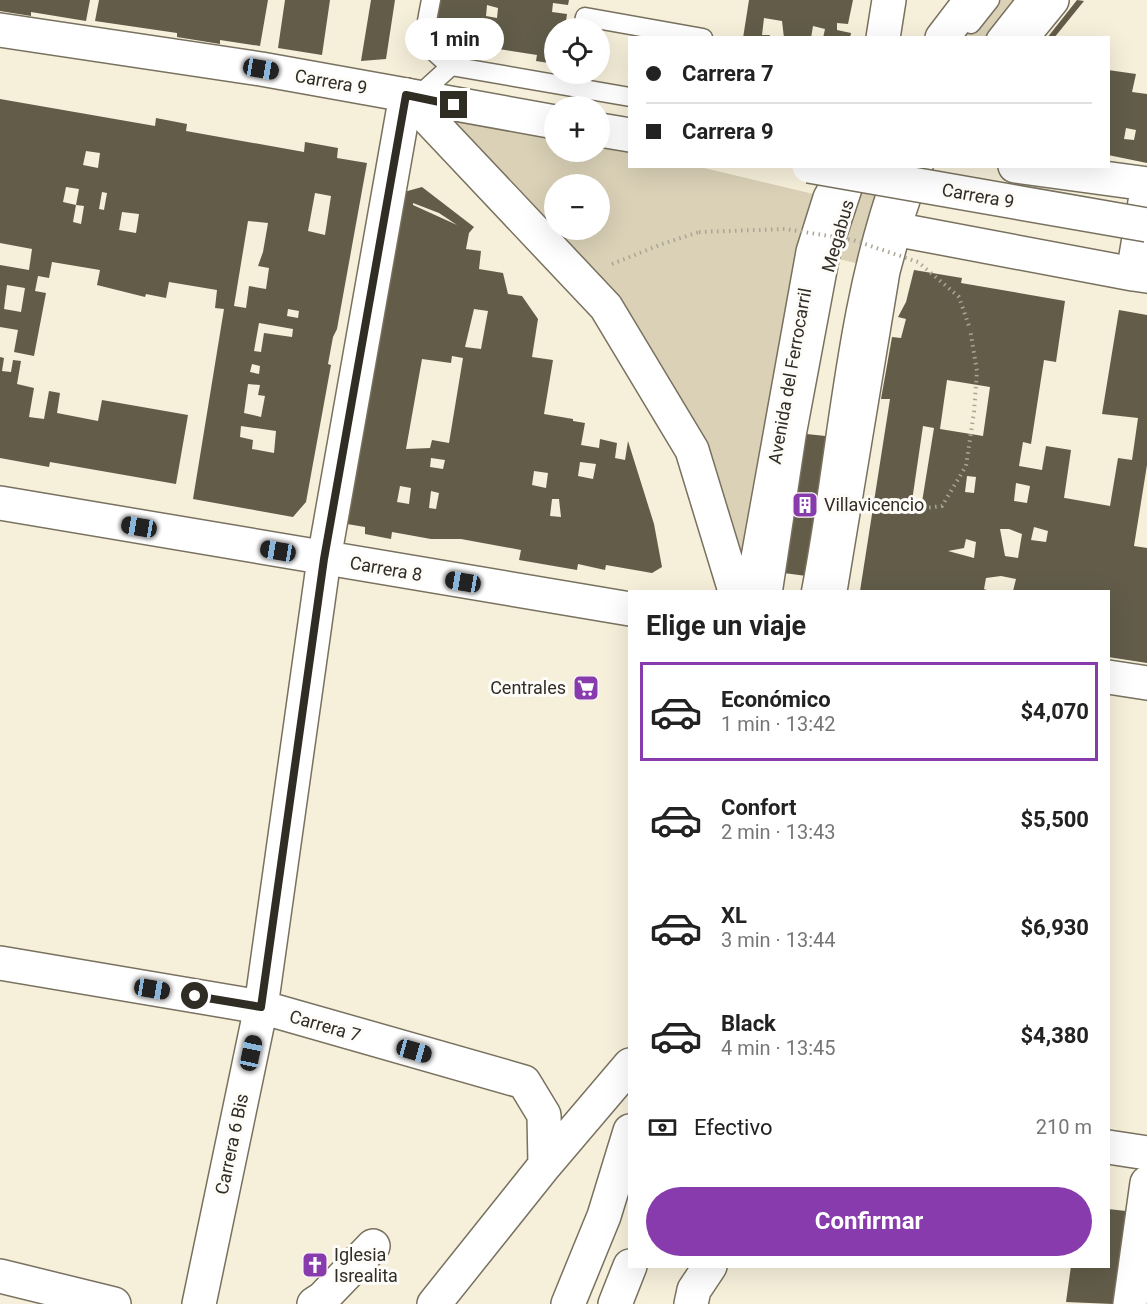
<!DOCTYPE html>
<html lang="es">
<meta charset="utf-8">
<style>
body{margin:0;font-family:Roboto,sans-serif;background:#f6f6f6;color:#222;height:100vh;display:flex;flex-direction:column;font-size:22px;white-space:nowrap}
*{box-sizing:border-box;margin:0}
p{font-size:20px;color:#767676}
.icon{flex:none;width:33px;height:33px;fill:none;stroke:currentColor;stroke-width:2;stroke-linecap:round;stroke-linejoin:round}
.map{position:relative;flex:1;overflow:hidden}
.sheet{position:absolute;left:628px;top:590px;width:482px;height:678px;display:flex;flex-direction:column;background:#fff;border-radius:0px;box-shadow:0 6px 24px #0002}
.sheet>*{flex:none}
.hud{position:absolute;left:628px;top:36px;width:482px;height:132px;border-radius:0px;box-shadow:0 6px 24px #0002;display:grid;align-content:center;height:132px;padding:0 18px;background:#fff}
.buttons{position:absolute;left:544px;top:18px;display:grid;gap:12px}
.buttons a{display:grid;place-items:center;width:66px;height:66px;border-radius:50%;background:#fff;box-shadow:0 6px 24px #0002;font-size:30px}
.end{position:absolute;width:27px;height:27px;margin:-14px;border:8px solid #302d25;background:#fff;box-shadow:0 0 0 3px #fff}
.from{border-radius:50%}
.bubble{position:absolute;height:42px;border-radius:21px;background:#fff;box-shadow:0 6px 24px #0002;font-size:20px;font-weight:700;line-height:42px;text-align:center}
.car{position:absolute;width:18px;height:36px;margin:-18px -9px;border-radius:8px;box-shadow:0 0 4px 2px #0007;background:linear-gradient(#222 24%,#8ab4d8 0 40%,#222 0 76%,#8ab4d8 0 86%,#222 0)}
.hud b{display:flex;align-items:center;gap:21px;height:57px;font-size:22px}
.hud b+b{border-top:2px solid #e0e0e0}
.hud i{width:15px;height:15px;background:#222}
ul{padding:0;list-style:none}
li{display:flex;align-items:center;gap:18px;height:99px;margin:0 12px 9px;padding:0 6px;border:3px solid transparent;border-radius:0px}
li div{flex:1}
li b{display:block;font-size:22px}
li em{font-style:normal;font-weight:700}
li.active{border-color:#883bac}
li>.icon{width:54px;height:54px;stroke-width:1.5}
h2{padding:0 18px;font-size:27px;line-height:72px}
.pay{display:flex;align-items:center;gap:15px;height:66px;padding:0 18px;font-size:22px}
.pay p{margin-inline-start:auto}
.primary-button{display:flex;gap:12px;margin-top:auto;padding:12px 18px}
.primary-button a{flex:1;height:69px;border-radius:36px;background:#883bac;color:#fff;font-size:24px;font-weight:700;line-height:69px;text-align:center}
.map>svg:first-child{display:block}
.green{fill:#dad1b7;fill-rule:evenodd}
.building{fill:#625c49;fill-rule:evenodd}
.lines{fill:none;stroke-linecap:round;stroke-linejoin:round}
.lane-casing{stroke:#78715f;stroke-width:21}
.street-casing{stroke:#78715f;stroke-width:36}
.secondary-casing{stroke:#78715f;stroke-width:36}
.primary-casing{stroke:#78715f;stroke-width:36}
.path{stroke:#aaa595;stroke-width:4;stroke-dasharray:1.5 4.5;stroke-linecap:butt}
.lane{stroke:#fff;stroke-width:18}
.street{stroke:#fff;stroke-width:33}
.secondary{stroke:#fff;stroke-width:33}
.primary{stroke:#fff;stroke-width:33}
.street-bridge-casing{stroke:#78715f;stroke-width:36;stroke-linecap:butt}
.path-bridge{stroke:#aaa595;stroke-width:4;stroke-dasharray:1.5 4.5;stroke-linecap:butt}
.street-bridge{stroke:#fff;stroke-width:33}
.route{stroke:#302d25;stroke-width:8}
.labels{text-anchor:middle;stroke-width:6;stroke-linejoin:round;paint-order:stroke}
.street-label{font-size:18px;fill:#302d25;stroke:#fefcf8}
.poi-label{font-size:18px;fill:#302d25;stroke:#fefcf8;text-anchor:start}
</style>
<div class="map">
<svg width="1147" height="1304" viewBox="0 0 1147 1304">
<rect width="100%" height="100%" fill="#f6efda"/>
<path class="green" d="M990,0h36l-30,37 -35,1z
M417,97l138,34v21h45v-10l30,7v17l70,1 130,31 -78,393 -60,-141 -86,-143zM555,184h45v46h-45z
M896,167l-32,98 -34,-8 17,-56z"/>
<path class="building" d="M0,0h90l-4,21 -55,-9v4l-31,-5z
M99,0h169l-8,46 -40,-6v4l-43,-7v-4l-82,-12z
M285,0h45l-8,55 -44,-7z
M371,0h24l-9,59 -25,2z
M439,0h130l-1,5 -15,-2 -1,9 15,2 -2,14h-10v36l-19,-3 1,-6 -45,-7 -1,8 -27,-4 2,-8 -30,-5zM487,5l11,3 -1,10 -11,-2z
M749,0h104l-5,24 -11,-1v7l14,3 -1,5h-27l2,-9 -12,-3 -2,12h-27l-2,-17 -18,-3 -2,17h8l-1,3h-26z
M1077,0l7,1 -30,37h-7z
M1108,70l28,4 -4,18 15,2v69l-39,-8zM1126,128l10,2 -2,10 -10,-1z
M0,99l155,27 1,-8 31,6 -1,7 118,21 1,-10 33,6 -1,10 30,5 -30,166 -4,8 -5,27 3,1 -25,137 -13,15 -100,-18 31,-190 -9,-1 2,-18 -48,-8 -3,16 -20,-4 -1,3 -48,-12 3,-15 -48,-8 -3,16 -11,-2 -3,15 11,2 -12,63 -20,-4 4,-22 -18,-3v-62l29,5 3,-21 -32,-6zM86,151l14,2 -2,15 -15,-3zM66,187l13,2 -3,16 8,1 -3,18 -8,-2 3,-17 -13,-3zM102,192l5,1 -3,17 -5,-1zM315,193l16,3 -6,39 -17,-4zM122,212l17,2 -3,19 -17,-3zM248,221l20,2 -5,29 -5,14 11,2 -3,21 -17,-3 -3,22 -12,-2zM7,285l18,3 -4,24 -17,-3zM288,309l11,2 -1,7 -11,-2zM259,323l34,6 -1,8 -28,-4 -3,19 -7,-1zM252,364l8,2 -1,8 -9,-2zM248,384l12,1 -2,10 7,1 -4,21 -17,-4zM241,426l35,5 -2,22 -22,-4 1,-9 -13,-3z
M422,187l52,40 -5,6 -3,16 15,2 -2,18 24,4 5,21 14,2 16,23 -6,38 21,3 -9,54 29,5v2l12,2 -4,22 18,3 1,-9 17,4 -2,15 10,2 3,-19 26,83 8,43 -10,6 -46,-8 -1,5 -27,-6 -1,6 -58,-10 2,-10 -60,-11h-30l-39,-7 -1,7 -26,-5v-7l-18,-3 57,-332zM413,203l26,10 18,12 -44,-20zM474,309l14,2 -7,38 -16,-2zM452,356l11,2 -14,85 -17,-3 -2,8 -24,1 16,-90 29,4zM431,458l14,2 -2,9 -13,-2zM580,462l16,2 -3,15 -15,-3zM534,471l14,2 -2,15 -14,-3zM400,486l11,2 -2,16 -12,-2zM431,491l8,2 -3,16 -7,-1zM552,499h7l2,18 -11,-1z
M914,270l48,8 -1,5 104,18 -9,61 -12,-2 -13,84 -8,-2 -4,24 23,4 4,-24 25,4 -7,48h1l45,8 8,-48 14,2 6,-42 -36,-4 17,-104 28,5v150l-13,81 13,2v115l-39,-6v-66h-95l3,-12 -15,-3 -15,2 -2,11 5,2h-129l30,-192h-9l11,-62 9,1 5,-19 -8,-2 8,-15zM947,380l43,7 -7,49 -43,-7zM923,426l11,2 -12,74 -10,-1zM967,476l9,1 -2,16 -9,-1zM1016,483l14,3 -3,17 -13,-2zM1034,527l14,4 -2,11 -15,-2zM1000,529h9l13,5 -4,24 -13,-2zM966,539l10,3 -2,16 -26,-7 16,-3z
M0,357l4,1 -2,13 9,1 2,-12 8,1 -4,23 17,4 -5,29 15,2 5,-28 11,2 -3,20 41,8 4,-21 86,15 -12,69 -126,-22 -1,5 -49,-9z
M797,433l38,4 -21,140 -38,-5z
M1108,1209l18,2 -13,93 -47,-2 5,-36h37z"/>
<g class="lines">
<g class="lane-casing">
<path id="lane" d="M431,0c-7,36 -11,43 20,66l179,31
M971,24l19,-24
M583,28l2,-11 118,21
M996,38l30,-38
M417,97l34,-31
M773,591l24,-158 33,-176 26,-78
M811,591c27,-139 33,-284 82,-418"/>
</g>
<g class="street-casing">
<path id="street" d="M883,38l6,-38
M600,130l30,5
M1015,166l132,18
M1146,196l-13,78 14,2
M894,229l239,45
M0,503l630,106
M0,963l261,44 263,75 20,33 1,50
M0,1276l114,28
M199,1304l62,-297 63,-448 82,-464 149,27
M314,1304l9,-6 50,-52
M434,1304l111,-139 85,-100
M691,1304l3,-14 16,-24
M1130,1304l17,-121"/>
</g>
<g class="secondary-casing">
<path id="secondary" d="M0,30l261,39 145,26
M1108,677l39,6
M1108,1147l39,6"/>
</g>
<g class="primary-casing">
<path id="primary" d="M942,38l29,-38
M1021,38l31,-38
M406,95l200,212 86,143 43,141
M752,591l61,-339 17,-54 18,-32
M830,591l53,-320 16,-59 14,-42 3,-4
M568,1304l36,-88 26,-85
M615,1304l15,-38"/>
</g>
<path class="path" d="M612,264l50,-20 37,-12
M876,503l33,7 33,-4 24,-40 8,-54 3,-41 -7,-42"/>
<use href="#lane" class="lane"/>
<use href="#street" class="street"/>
<use href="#secondary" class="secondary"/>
<use href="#primary" class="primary"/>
<g class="street-bridge-casing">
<path id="street-bridge" d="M809,166l338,59"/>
</g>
<path class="path-bridge" d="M699,232l87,-3 67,11 65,22 41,35 11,32"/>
<use href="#street-bridge" class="street-bridge"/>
</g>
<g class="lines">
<path class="route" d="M195,996l66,11 63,-448 82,-464 48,10"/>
</g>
<defs>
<g id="building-square" transform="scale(1.35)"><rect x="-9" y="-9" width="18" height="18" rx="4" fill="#883bac" stroke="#fefcf8"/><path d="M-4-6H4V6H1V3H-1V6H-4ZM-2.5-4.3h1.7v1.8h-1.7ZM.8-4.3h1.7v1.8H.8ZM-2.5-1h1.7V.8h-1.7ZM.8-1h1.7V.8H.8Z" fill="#fff"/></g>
<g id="supermarket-square" transform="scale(1.35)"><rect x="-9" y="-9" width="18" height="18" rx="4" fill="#883bac" stroke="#fefcf8"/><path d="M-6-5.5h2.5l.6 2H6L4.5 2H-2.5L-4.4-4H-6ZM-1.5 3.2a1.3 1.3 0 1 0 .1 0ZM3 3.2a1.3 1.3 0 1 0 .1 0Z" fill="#fff"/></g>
<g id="church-square" transform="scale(1.35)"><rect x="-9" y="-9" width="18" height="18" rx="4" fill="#883bac" stroke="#fefcf8"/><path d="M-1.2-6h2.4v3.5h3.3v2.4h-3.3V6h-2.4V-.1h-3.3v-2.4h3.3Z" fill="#fff"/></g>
</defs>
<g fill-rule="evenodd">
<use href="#building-square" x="805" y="505"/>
<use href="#supermarket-square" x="586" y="688"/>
<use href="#church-square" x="315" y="1265"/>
</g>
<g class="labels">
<g class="street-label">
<text transform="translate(331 82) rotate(10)" y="6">Carrera 9</text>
<text transform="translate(978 196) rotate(10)" y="6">Carrera 9</text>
<text transform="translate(838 236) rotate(-74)" y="6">Megabus</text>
<text transform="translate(790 376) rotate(-80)" y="6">Avenida del Ferrocarril</text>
<text transform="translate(386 569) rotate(10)" y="6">Carrera 8</text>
<text transform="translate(325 1026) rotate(16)" y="6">Carrera 7</text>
<text transform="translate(232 1144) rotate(-78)" y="6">Carrera 6 Bis</text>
</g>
<g class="poi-label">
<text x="824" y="511">Villavicencio</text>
<text x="566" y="694" text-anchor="end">Centrales</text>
<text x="334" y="1261">Iglesia<tspan x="334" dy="21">Isrealita</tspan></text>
</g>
</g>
</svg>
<div class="buttons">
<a><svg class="icon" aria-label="locate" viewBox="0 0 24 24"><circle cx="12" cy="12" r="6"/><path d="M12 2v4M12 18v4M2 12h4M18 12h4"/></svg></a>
<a>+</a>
<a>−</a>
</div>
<i class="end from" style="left:195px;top:996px"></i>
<i class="end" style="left:454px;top:105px"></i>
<div class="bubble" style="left:405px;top:18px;width:99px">1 min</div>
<i class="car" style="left:261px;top:69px;rotate:100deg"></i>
<i class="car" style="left:139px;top:527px;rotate:280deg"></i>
<i class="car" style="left:278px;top:551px;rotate:280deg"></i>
<i class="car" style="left:463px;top:582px;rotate:280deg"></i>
<i class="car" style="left:152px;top:989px;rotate:99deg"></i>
<i class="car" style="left:414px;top:1051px;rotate:106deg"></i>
<i class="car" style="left:251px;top:1053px;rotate:12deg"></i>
<div class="hud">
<b><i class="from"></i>Carrera 7</b>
<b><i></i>Carrera 9</b>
</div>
<section class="sheet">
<h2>Elige un viaje</h2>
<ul>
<li class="active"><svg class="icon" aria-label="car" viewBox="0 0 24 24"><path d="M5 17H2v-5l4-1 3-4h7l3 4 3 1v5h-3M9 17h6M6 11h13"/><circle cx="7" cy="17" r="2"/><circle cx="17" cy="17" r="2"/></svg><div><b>Económico</b><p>1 min · 13:42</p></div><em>$4,070</em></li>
<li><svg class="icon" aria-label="car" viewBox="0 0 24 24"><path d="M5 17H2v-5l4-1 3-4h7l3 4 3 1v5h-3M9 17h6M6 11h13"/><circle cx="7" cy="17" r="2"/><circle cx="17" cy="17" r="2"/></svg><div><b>Confort</b><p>2 min · 13:43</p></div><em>$5,500</em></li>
<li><svg class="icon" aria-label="car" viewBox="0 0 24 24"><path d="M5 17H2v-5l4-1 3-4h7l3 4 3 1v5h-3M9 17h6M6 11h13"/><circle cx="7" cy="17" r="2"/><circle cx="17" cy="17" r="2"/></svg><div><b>XL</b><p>3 min · 13:44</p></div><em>$6,930</em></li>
<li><svg class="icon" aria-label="car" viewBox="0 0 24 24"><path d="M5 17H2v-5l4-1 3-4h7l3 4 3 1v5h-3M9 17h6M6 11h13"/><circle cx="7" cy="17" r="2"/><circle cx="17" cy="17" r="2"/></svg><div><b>Black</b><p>4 min · 13:45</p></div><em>$4,380</em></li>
</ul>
<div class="pay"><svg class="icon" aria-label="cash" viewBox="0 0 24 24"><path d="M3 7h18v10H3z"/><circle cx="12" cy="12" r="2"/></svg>Efectivo<p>210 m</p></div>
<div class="primary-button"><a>Confirmar</a></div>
</section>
</div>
